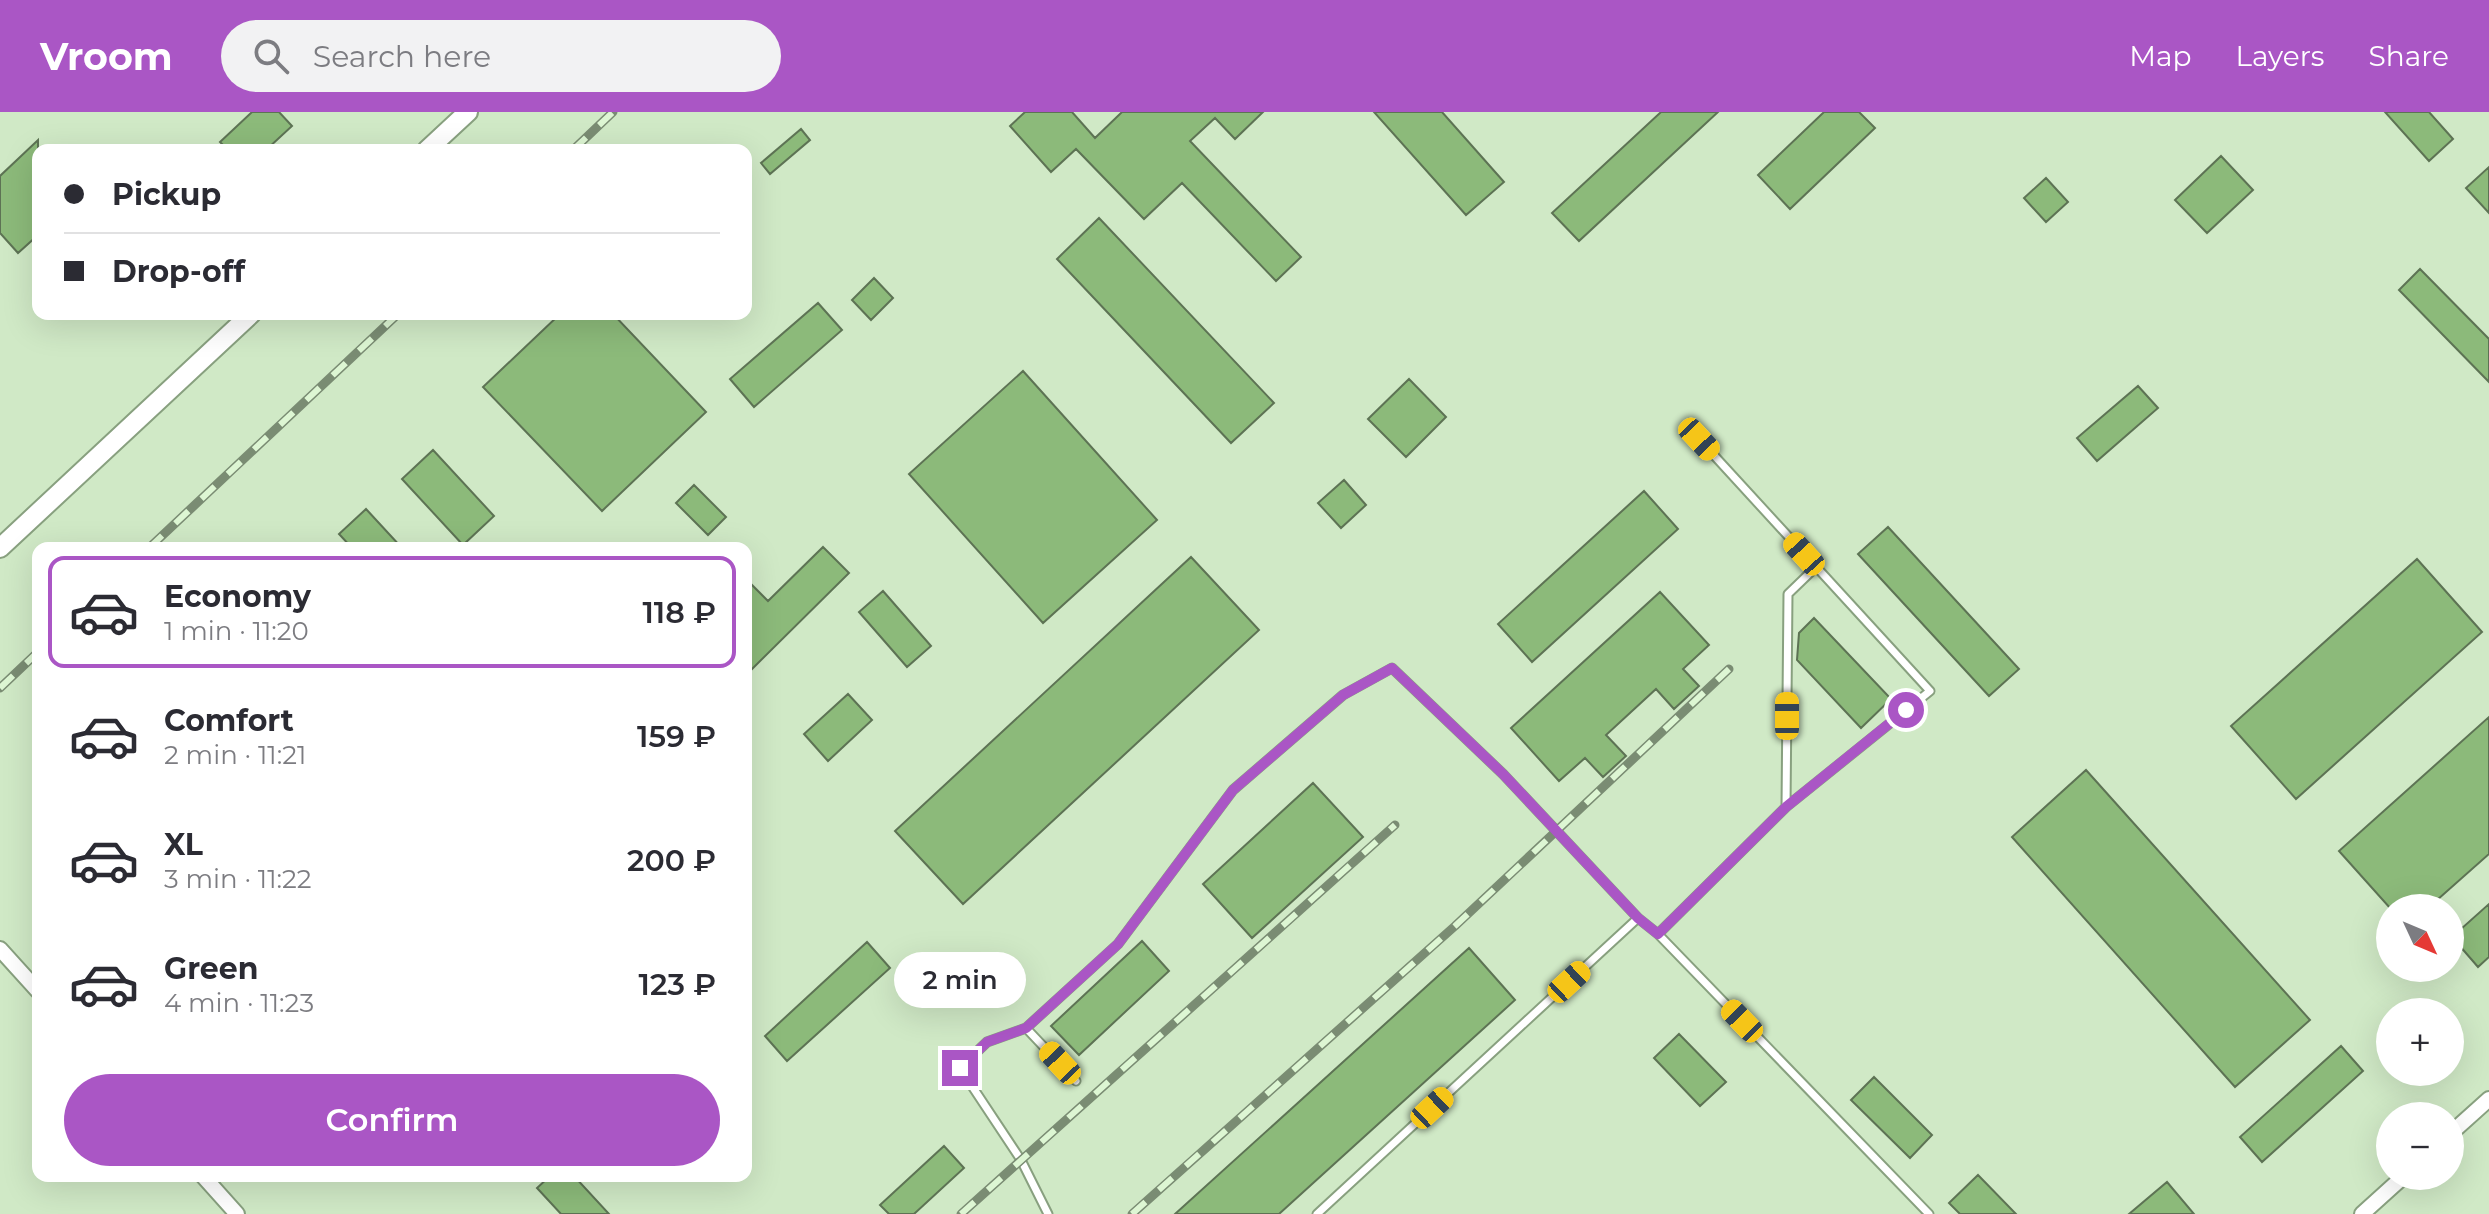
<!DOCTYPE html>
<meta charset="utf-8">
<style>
body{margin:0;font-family:Montserrat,sans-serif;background:#f2f2f3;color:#2b2b33;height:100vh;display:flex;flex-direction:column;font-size:30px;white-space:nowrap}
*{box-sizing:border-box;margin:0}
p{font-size:26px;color:#7c7c81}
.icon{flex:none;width:44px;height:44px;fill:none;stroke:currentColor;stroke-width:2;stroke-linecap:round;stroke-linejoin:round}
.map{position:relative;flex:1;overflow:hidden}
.details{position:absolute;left:32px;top:430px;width:720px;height:640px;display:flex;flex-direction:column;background:#fff;border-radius:16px;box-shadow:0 8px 32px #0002}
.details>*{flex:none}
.guide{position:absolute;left:32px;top:32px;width:720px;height:176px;border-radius:16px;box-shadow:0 8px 32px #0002;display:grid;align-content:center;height:176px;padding:0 32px;background:#fff}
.needle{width:52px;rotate:134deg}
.fabs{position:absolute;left:2376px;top:782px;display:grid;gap:16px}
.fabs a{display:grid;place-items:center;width:88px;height:88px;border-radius:50%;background:#fff;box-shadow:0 8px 32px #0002;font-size:40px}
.end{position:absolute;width:36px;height:36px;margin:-18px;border:10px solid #aa56c5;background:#fff;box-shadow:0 0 0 4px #fff}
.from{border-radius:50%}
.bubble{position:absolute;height:56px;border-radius:28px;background:#fff;box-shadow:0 8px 32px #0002;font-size:26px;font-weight:600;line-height:56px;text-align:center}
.car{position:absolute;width:24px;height:48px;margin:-24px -12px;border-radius:10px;box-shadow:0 0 6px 2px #0007;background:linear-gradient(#f5c518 24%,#345 0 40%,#f5c518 0 76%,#345 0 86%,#f5c518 0)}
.guide b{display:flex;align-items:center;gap:28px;height:76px;font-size:30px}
.guide b+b{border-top:2px solid #e1e1e2}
.guide i{width:20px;height:20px;background:#2b2b33}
ul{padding:14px 0 0;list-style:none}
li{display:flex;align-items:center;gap:24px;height:112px;margin:0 16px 12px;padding:0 16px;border:4px solid transparent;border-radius:16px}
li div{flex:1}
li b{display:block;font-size:30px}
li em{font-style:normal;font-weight:600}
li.active{border-color:#aa56c5}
li>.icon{width:72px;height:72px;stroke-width:1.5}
.primary-button{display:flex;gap:16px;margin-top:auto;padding:16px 32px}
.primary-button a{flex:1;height:92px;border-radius:48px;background:#aa56c5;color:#fff;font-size:32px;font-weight:600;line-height:92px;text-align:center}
header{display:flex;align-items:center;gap:48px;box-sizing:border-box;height:112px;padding:0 40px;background:#aa56c5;color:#fff}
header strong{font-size:38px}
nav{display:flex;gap:44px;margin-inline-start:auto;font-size:28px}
.search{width:560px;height:72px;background:#f2f2f3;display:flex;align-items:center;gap:20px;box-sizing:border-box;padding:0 28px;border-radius:44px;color:#7c7c81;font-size:30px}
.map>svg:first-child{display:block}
.building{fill:#8cba7a;stroke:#5d7354;stroke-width:2}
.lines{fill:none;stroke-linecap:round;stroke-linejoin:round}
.service-casing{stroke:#88a07f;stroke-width:11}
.minor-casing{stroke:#88a07f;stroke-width:18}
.tertiary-casing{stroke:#88a07f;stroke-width:22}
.service{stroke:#fff;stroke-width:7}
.minor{stroke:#fff;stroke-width:14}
.tertiary{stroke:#fff;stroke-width:18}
.rail-casing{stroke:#7a8c73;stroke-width:9}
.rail{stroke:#ddf6d3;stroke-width:6;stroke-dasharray:18;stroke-linecap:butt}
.route{stroke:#aa56c5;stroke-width:10}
</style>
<header>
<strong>Vroom</strong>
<div class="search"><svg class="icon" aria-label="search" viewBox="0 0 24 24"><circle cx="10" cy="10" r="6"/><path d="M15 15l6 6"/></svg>Search here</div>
<nav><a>Map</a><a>Layers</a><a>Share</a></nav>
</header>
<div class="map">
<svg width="2489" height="1102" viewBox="0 0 2489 1102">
<rect width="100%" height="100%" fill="#d0e9c6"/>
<path class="building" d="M252,0h27l13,14 -26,24h-38l-8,-8z
M1025,0h47l23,26 27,-26h141l-28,27 -20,-21 -25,23 111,116 -25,24 -94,-98 -38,36 -68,-70 -25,23 -41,-46z
M1374,0h68l62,70 -38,33z
M1661,0h57l-139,129 -27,-28z
M1824,0h35l16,16 -85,81 -32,-34z
M2385,0h44l24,27 -24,22z
M801,17l9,11 -40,34 -9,-11z
M38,28v95l-20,18 -18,-20v-57z
M2221,44l32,34 -46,43 -32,-33z
M2489,55v46l-23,-25z
M2046,66l22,24 -22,20 -22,-24z
M1099,106l175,185 -43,40 -174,-184z
M2420,157l69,70v43l-90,-92z
M874,166l19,20 -22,22 -19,-20z
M818,191l24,27 -88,77 -24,-28z
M560,202h53l93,98 -104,99 -119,-124z
M1023,259l134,149 -114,103 -134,-149z
M1409,267l37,38 -40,40 -38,-38z
M2138,274l20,22 -61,53 -20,-23z
M433,338l61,66 -31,29 -61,-66z
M1344,368l22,25 -25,23 -23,-25z
M694,373l32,32 -18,18 -32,-32z
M1644,379l34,38 -146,133 -34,-38z
M366,397l36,39h-50l-13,-14z
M1888,415l131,142 -30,27 -131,-142z
M823,435l26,26 -103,102v-96l22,22z
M1191,445l68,73 -296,274 -68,-73z
M2417,447l65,73 -186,167 -65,-73z
M883,479l48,55 -24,21 -48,-55z
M1660,480l49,53 -26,24 16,17 -25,23 -18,-20 -50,46 20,21 -23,21 -18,-19 -26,23 -48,-53z
M1814,506l77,81 -30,29 -64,-68 2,-27z
M848,582l24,26 -44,41 -24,-27z
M2489,605v137l-61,54h-38l-51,-57z
M2086,658l224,250 -75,67 -223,-250z
M1313,671l50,54 -111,101 -49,-54z
M2489,792v53l-11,10 -26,-30z
M1142,829l27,30 -90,84 -28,-29z
M867,830l23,26 -103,93 -22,-25z
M1469,836l46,52 -236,214h-104z
M1679,922l47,48 -26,24 -46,-48z
M2341,934l22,25 -101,91 -22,-25z
M1874,965l58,58 -22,23 -59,-58z
M944,1034l20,22 -50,46h-25l-9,-9z
M1978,1063l38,39h-56l-11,-11z
M550,1064h24l35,38h-48l-24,-26z
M2167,1070l27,32h-65z"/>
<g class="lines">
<g class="service-casing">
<path id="service" d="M1786,695l2,-213 28,-27
M1658,822l128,-127 144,-116 -231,-252
M1026,916l-39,14 -27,26 61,92 27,54
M1076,969l-50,-53 92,-84 115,-154 110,-95 49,-27 111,106 135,144 20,16 271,280
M1317,1102l321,-296"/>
</g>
<g class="minor-casing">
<path id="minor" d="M0,837l38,42
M2450,1022l39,-35
M203,1064l34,38
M2362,1102l42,-38"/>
</g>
<g class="tertiary-casing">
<path id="tertiary" d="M427,38l41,-38
M0,436l251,-234"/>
</g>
<use href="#service" class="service"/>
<use href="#minor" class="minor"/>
<use href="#tertiary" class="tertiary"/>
<g class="rail-casing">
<path id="rail" d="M573,38l40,-38
M149,436l249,-234
M0,576l38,-36
M961,1102l434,-389
M1132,1102l323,-288 274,-257"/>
</g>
<use href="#rail" class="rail"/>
</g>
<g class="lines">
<path class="route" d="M960,956l27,-26 39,-14 92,-84 115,-154 110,-95 49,-27 111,106 135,144 20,16 128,-127 120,-97"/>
</g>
</svg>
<div class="fabs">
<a><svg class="needle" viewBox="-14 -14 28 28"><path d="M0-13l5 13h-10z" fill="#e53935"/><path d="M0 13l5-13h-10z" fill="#7c7c81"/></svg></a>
<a>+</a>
<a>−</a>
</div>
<i class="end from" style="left:1906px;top:598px"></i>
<i class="end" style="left:960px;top:956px"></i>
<div class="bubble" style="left:894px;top:840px;width:132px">2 min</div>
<i class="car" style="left:1699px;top:327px;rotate:137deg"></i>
<i class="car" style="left:1804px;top:442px;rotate:318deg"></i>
<i class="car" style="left:1787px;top:604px;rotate:0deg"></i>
<i class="car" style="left:1569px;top:870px;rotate:47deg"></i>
<i class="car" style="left:1742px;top:909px;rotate:316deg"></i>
<i class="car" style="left:1060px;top:951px;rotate:317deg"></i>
<i class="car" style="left:1432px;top:996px;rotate:47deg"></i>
<div class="guide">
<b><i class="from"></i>Pickup</b>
<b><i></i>Drop-off</b>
</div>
<section class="details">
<ul>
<li class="active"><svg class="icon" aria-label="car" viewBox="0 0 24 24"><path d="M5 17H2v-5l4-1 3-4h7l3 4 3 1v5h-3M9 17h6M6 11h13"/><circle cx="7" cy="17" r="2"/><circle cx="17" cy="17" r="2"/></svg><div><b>Economy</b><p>1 min · 11:20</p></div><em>118 ₽</em></li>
<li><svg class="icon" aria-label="car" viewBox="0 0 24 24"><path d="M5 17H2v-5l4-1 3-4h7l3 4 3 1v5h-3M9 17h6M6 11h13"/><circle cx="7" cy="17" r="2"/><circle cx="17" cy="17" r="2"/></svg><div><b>Comfort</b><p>2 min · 11:21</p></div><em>159 ₽</em></li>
<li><svg class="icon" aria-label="car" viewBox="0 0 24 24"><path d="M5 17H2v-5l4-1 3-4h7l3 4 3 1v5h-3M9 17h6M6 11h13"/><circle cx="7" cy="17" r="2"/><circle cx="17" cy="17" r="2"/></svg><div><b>XL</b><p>3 min · 11:22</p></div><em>200 ₽</em></li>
<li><svg class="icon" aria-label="car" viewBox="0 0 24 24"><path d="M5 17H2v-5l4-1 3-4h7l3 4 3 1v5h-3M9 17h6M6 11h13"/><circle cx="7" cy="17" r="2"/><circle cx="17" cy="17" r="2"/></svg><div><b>Green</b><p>4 min · 11:23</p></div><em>123 ₽</em></li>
</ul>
<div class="primary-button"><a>Confirm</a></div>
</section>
</div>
